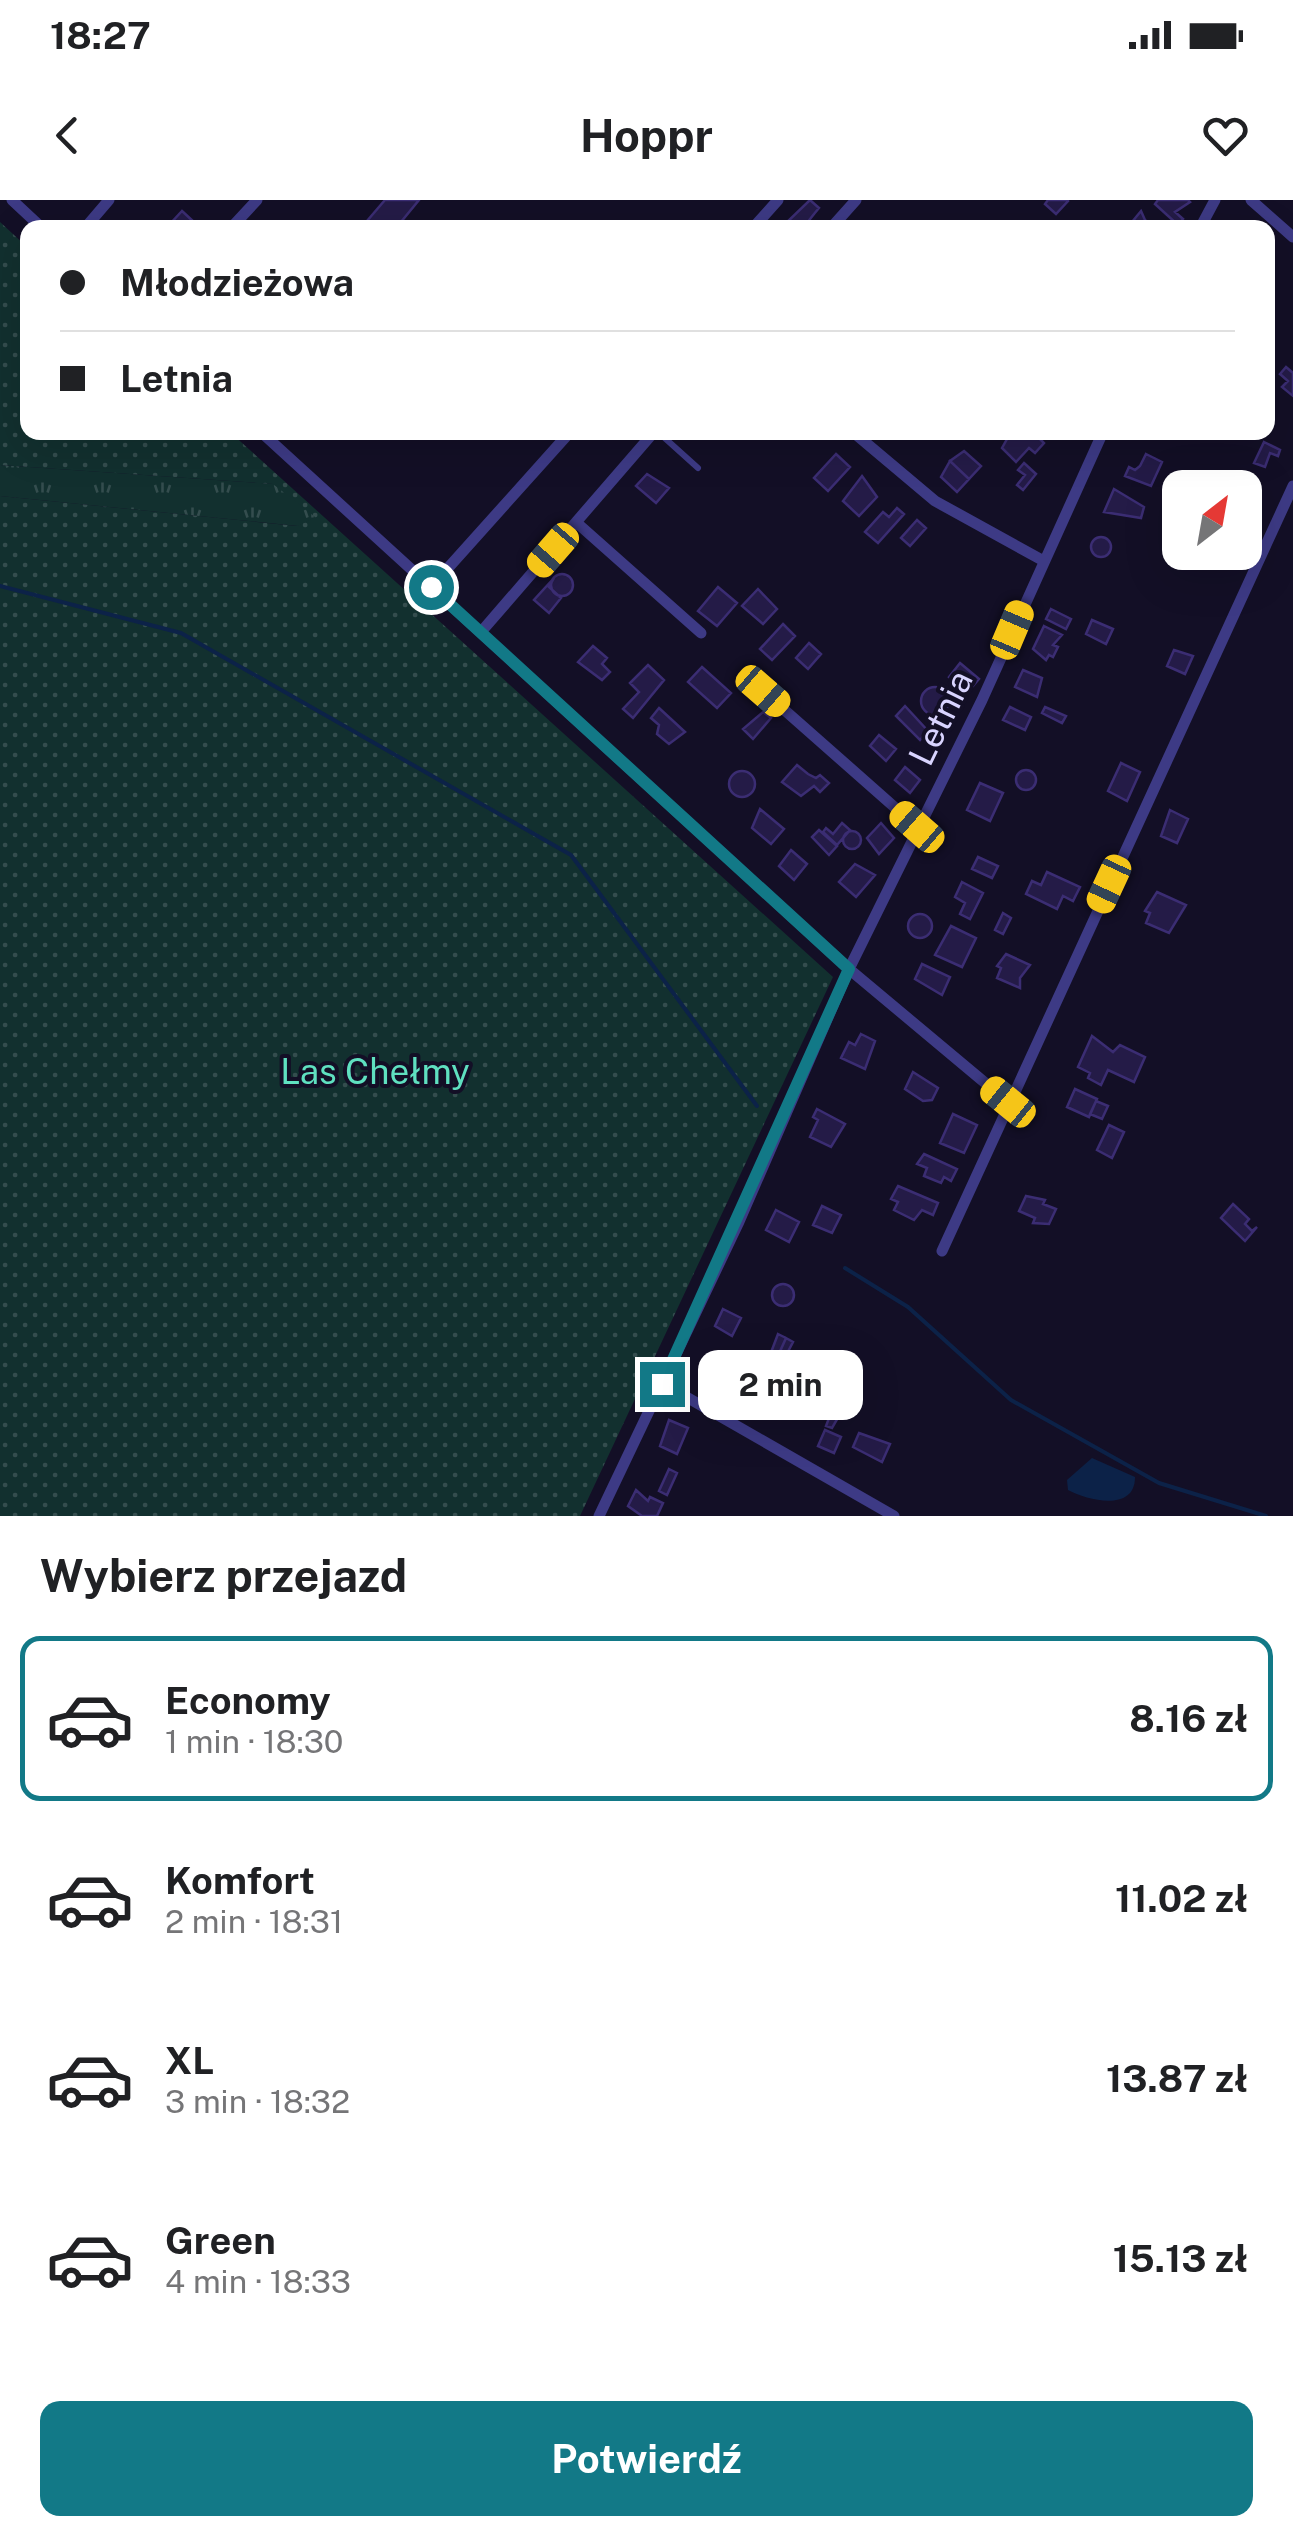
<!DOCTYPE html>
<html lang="pl">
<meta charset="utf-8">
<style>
body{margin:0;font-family:"Public Sans",sans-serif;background:#f2f2f2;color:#202124;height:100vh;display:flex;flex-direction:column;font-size:38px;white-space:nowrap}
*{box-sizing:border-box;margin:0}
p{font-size:32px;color:#757577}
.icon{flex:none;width:55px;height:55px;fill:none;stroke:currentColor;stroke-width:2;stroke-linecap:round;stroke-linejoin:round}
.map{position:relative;height:1316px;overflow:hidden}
.panel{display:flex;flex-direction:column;background:#fff;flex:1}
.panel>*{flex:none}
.banner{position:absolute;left:20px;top:20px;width:1255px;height:220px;border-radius:20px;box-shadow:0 10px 40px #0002;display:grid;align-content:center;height:220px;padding:0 40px;background:#fff}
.needle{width:65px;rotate:31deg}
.fabs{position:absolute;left:1162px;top:270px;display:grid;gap:20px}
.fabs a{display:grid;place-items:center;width:100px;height:100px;border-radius:20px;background:#fff;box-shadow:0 10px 40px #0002;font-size:50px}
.end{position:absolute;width:45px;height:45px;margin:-22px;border:12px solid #127987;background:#fff;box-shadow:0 0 0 5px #fff}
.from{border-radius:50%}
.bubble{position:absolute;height:70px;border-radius:20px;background:#fff;box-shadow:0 10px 40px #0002;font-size:32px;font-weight:700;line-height:70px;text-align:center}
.car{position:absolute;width:30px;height:60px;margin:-30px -15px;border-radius:12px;box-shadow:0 0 8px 2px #0007;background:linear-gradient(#f5c518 24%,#345 0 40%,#f5c518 0 76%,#345 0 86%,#f5c518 0)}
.banner b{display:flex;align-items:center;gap:35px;height:95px;font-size:38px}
.banner b+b{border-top:2px solid #e0e0e0}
.banner i{width:25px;height:25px;background:#202124}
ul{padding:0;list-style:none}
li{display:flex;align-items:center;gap:30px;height:165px;margin:0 20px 15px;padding:0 20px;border:5px solid transparent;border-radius:20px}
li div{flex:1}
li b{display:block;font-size:38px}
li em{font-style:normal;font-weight:700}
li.selected{border-color:#127987}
li>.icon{width:90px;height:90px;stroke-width:1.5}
h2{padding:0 40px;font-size:45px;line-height:120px}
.button{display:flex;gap:20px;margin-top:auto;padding:20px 40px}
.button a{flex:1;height:115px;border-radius:20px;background:#127987;color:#fff;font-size:40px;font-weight:700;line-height:115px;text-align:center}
.status{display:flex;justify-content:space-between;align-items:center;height:70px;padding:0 50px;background:#fff;direction:ltr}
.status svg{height:28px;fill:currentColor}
header{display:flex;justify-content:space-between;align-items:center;height:130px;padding:0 40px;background:#fff;font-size:45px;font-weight:700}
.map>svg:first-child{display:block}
.grass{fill:url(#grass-tufts)}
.park{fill:url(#park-dots)}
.water{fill:#0c2248}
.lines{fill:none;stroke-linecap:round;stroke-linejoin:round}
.stream{stroke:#0c2248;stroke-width:4}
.building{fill:#241b47;stroke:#3b2d73;stroke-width:2.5}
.lane{stroke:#3d3a85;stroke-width:6}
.street{stroke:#3d3a85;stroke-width:11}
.route{stroke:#127987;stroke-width:12}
.labels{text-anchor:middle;stroke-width:8;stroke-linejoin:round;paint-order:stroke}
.street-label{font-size:35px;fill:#d9d4ff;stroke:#130f26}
.park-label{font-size:35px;fill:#5fe0c0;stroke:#130f26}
</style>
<div class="status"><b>18:27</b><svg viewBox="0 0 49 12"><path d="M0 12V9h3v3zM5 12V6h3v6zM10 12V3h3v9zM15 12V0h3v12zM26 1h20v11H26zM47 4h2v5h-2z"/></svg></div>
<header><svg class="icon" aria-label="back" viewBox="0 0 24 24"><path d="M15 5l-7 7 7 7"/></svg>Hoppr<svg class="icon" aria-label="heart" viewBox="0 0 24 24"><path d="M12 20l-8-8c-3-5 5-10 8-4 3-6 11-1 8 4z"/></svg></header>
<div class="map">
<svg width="1293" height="1316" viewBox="0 0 1293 1316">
<defs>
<pattern id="grass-tufts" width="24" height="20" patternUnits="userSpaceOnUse" patternTransform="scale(2.5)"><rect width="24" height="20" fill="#12302f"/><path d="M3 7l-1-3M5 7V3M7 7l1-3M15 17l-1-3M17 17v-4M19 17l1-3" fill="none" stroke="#344d4e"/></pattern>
<pattern id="park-dots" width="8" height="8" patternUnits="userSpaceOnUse" patternTransform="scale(2.5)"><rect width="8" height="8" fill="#12302f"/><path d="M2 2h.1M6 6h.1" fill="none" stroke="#344d4e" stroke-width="1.8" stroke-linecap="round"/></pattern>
</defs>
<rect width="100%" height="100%" fill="#130f26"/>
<path class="grass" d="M0,265l274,19 42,33 -18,9 -298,-30z"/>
<path class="park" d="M0,22l27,25 1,185 203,1 602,544 -253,539h-580v-1020l297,30 18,-9 -42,-33 -273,-19z"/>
<path class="water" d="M1092,1258l43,19c0,35 -46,24 -67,13l-1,-10z"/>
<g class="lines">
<path class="stream" d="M0,386l181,47 390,222 186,251
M845,1068l63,39 103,93 148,83 107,33"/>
</g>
<path class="building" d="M385,0h34l-23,28h-35z
M810,0l9,8 -5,6 -11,14h-14l-4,-4z
M1048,0h19l1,1 -12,13 -11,-10z
M1158,0h30l2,2 -15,10 8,7 -5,6 -23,-21z
M182,11l14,13 -3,4 -24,-3z
M1141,11l4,9 9,8h-17l-5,-6z
M1286,167l7,6v23l-11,-9 6,-6 -8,-7z
M1011,232h22l11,11 -9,10 -6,-5 -13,14 -14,-14z
M1264,242l16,8 -2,6 -8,-3 -5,14 -11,-4z
M964,251l17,15 -12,13 -19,-18z
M836,254l14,13 -22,24 -14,-13z
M1146,254l16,8 -11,24 -26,-10 4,-9 6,3 5,-4z
M950,261l19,18 -12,13 -16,-15z
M1024,263l12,11 -13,16 -6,-5 8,-10 -7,-5z
M647,274l22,14 -13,15 -20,-17z
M862,276l15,21 -18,19 -16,-15z
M1114,289l30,18 -3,11 -37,-6z
M897,308l7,6 -26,29 -13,-11 18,-20 6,5z
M917,320l9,8 -16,18 -9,-8z
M1091 347a10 10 0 1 1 20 0a10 10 0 1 1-20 0Z
M551 385a11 11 0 1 1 22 0a11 11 0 1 1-22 0Z
M554,378l-5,9 12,11 -12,15 -15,-13z
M718,387l19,16 -20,23 -19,-15z
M758,389l19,20 -14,15 -21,-18z
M1051,409l20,10 -5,10 -20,-10z
M1092,420l21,9 -7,15 -20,-10z
M783,424l12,12 -23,24 -12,-11z
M1044,426l18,9 -9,10 5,2 -5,10 -4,-2 -3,5 -13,-11z
M809,443l12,11 -13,15 -12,-11z
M593,446l14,12 -5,6 8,8 -8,8 -24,-18z
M1174,450l19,6 -8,18 -18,-8z
M960,463l19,16 -12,14 -18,-16z
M648,465l16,15 -31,38 -10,-9 16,-17 -9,-9z
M702,467l29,26 -14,15 -29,-26z
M1023,470l19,8 -5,19 -22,-10z
M921 501a14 14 0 1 1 28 0a14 14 0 1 1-28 0Z
M905,506l23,25 -8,9 -24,-24z
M1010,507l21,10 -6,13 -22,-10z
M1045,507l21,9 -4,7 -20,-10z
M659,508l26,24 -16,12 -12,-10 2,-9 -8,-7z
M763,512l8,6 -18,21 -10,-10z
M879,535l17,14 -10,12 -16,-15z
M1121,563l19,9 -13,29 -19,-10z
M797,565l11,9 8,4 4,-3 9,8 -9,9 -6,-6 -13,10 -19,-14z
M905,567l15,13 -10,13 -15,-13z
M1016 580a10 10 0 1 1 20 0a10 10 0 1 1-20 0Z
M729 584a13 13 0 1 1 26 0a13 13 0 1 1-26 0Z
M980,583l23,10 -13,28 -23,-11z
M760,609l24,20 -13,15 -19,-16z
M1170,610l18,9 -11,24 -16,-7z
M842,623l8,7 -13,15 -14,-13 3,-4 7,6z
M881,623l13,15 -15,16 -12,-16z
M819,630l18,16 -8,9 -17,-18z
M843 640a9 9 0 1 1 18 0a9 9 0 1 1-18 0Z
M791,650l16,14 -13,16 -15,-14z
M978,657l20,9 -6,12 -20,-9z
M855,664l20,11 -19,22 -17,-15z
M1047,672l33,15 -7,14 -10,-5 -6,13 -31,-15 6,-13 9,4z
M962,682l21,11 -13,26 -10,-5 5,-11 -10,-6z
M1157,692l29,13 -17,28 -23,-10 4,-10 -5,-2z
M1003,713l8,5 -8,16 -8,-4z
M908 726a12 12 0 1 1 24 0a12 12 0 1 1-24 0Z
M951,726l25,12 -14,29 -27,-12z
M1006,754l24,11 -10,13v10l-23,-10 4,-10 -4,-2z
M922,764l28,13 -8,18 -27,-16z
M861,834l14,7 -10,28 -24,-11 8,-16 6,3z
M1092,836l21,16 7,-7 25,12 -11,25 -26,-12 -7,15 -13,-7 2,-5 -12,-6z
M913,872l25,16 -6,12 -9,1 -18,-12z
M1075,889l22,10 -8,18 -22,-10z
M1096,901l12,5 -6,13 -12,-5z
M817,909l28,15 -14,23 -21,-10 8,-17 -5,-3z
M953,914l24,11 -13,28 -24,-10z
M1109,925l15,7 -12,26 -15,-8z
M924,954l33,15 -6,12 -7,-4 -3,6 -17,-7 3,-8 -10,-4z
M898,986l40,17 -5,12 -11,-5 -8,10 -20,-10 4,-8 -7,-3z
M1026,996l19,4 -2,4 13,5 -7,15 -16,-1 2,-5 -16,-7z
M1233,1004l16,15 -4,5 7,7 5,-4 -12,14 -24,-23z
M822,1006l19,9 -9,18 -19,-8z
M776,1010l23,12 -10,20 -23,-12z
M772 1095a11 11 0 1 1 22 0a11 11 0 1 1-22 0Z
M723,1109l18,9 -9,18 -17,-10z
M778,1134l8,4 -9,20 -7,-3z
M786,1138l7,4 -10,19 -6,-3z
M745,1168l15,7 -9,18 -14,-7z
M834,1205l9,4 -11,19 -6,-2z
M669,1220l19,8 -11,26 -17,-8z
M825,1230l16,7 -7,16 -16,-7z
M859,1233l31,11 -8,18 -29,-15z
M669,1269l8,4 -10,22 -8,-4z
M636,1290l12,11 2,-4 13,6 -6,13h-15l-14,-10z"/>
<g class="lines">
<path class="lane" d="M658,232l40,36"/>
<path class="street" d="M12,0l30,28
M1251,0l42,37
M85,28l24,-28
M231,28l26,-28
M753,28l25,-28
M831,28l25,-28
M1200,28l15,-28
M261,232l588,537 159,133
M853,232l82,69 107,59
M577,323l124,110
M431,387l139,-155
M481,432l173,-200
M763,491l154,136
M942,1051l351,-765
M662,1183l232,133
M599,1316l139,-292 111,-255 133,-269 121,-268"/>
</g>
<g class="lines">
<path class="route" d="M431,387l418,382 -187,415"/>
</g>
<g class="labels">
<g class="street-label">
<text transform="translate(941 518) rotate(-64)" y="12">Letnia</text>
</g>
<g class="park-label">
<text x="375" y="884">Las Chełmy</text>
</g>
</g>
</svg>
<div class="fabs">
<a><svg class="needle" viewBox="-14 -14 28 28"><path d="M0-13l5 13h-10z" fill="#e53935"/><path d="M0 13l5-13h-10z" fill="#757577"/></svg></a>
</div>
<i class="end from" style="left:431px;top:387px"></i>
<i class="end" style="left:662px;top:1184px"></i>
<div class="bubble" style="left:698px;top:1150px;width:165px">2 min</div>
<i class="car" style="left:553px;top:350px;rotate:221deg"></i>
<i class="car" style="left:1012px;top:430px;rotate:23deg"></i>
<i class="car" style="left:763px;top:491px;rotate:131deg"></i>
<i class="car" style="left:917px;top:627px;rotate:311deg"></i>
<i class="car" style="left:1109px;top:684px;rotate:205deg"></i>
<i class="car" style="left:1008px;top:902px;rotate:309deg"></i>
<div class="banner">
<b><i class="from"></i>Młodzieżowa</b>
<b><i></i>Letnia</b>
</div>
</div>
<section class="panel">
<h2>Wybierz przejazd</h2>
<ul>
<li class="selected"><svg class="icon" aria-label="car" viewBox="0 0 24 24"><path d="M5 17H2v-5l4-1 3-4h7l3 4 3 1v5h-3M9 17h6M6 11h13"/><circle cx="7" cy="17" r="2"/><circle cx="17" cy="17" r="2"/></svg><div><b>Economy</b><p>1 min · 18:30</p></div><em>8.16 zł</em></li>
<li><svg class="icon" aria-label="car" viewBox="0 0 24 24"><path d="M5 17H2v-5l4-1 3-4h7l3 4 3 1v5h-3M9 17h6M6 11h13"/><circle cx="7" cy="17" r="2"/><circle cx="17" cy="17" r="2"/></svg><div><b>Komfort</b><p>2 min · 18:31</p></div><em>11.02 zł</em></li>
<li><svg class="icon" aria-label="car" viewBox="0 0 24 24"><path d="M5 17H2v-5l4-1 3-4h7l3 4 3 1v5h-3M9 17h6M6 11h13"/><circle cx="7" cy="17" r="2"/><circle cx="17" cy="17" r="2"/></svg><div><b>XL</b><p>3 min · 18:32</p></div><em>13.87 zł</em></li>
<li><svg class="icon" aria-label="car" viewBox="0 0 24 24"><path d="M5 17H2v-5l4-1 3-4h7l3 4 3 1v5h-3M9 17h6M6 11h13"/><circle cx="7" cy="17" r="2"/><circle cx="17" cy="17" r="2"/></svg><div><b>Green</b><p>4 min · 18:33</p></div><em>15.13 zł</em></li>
</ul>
<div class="button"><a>Potwierdź</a></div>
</section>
